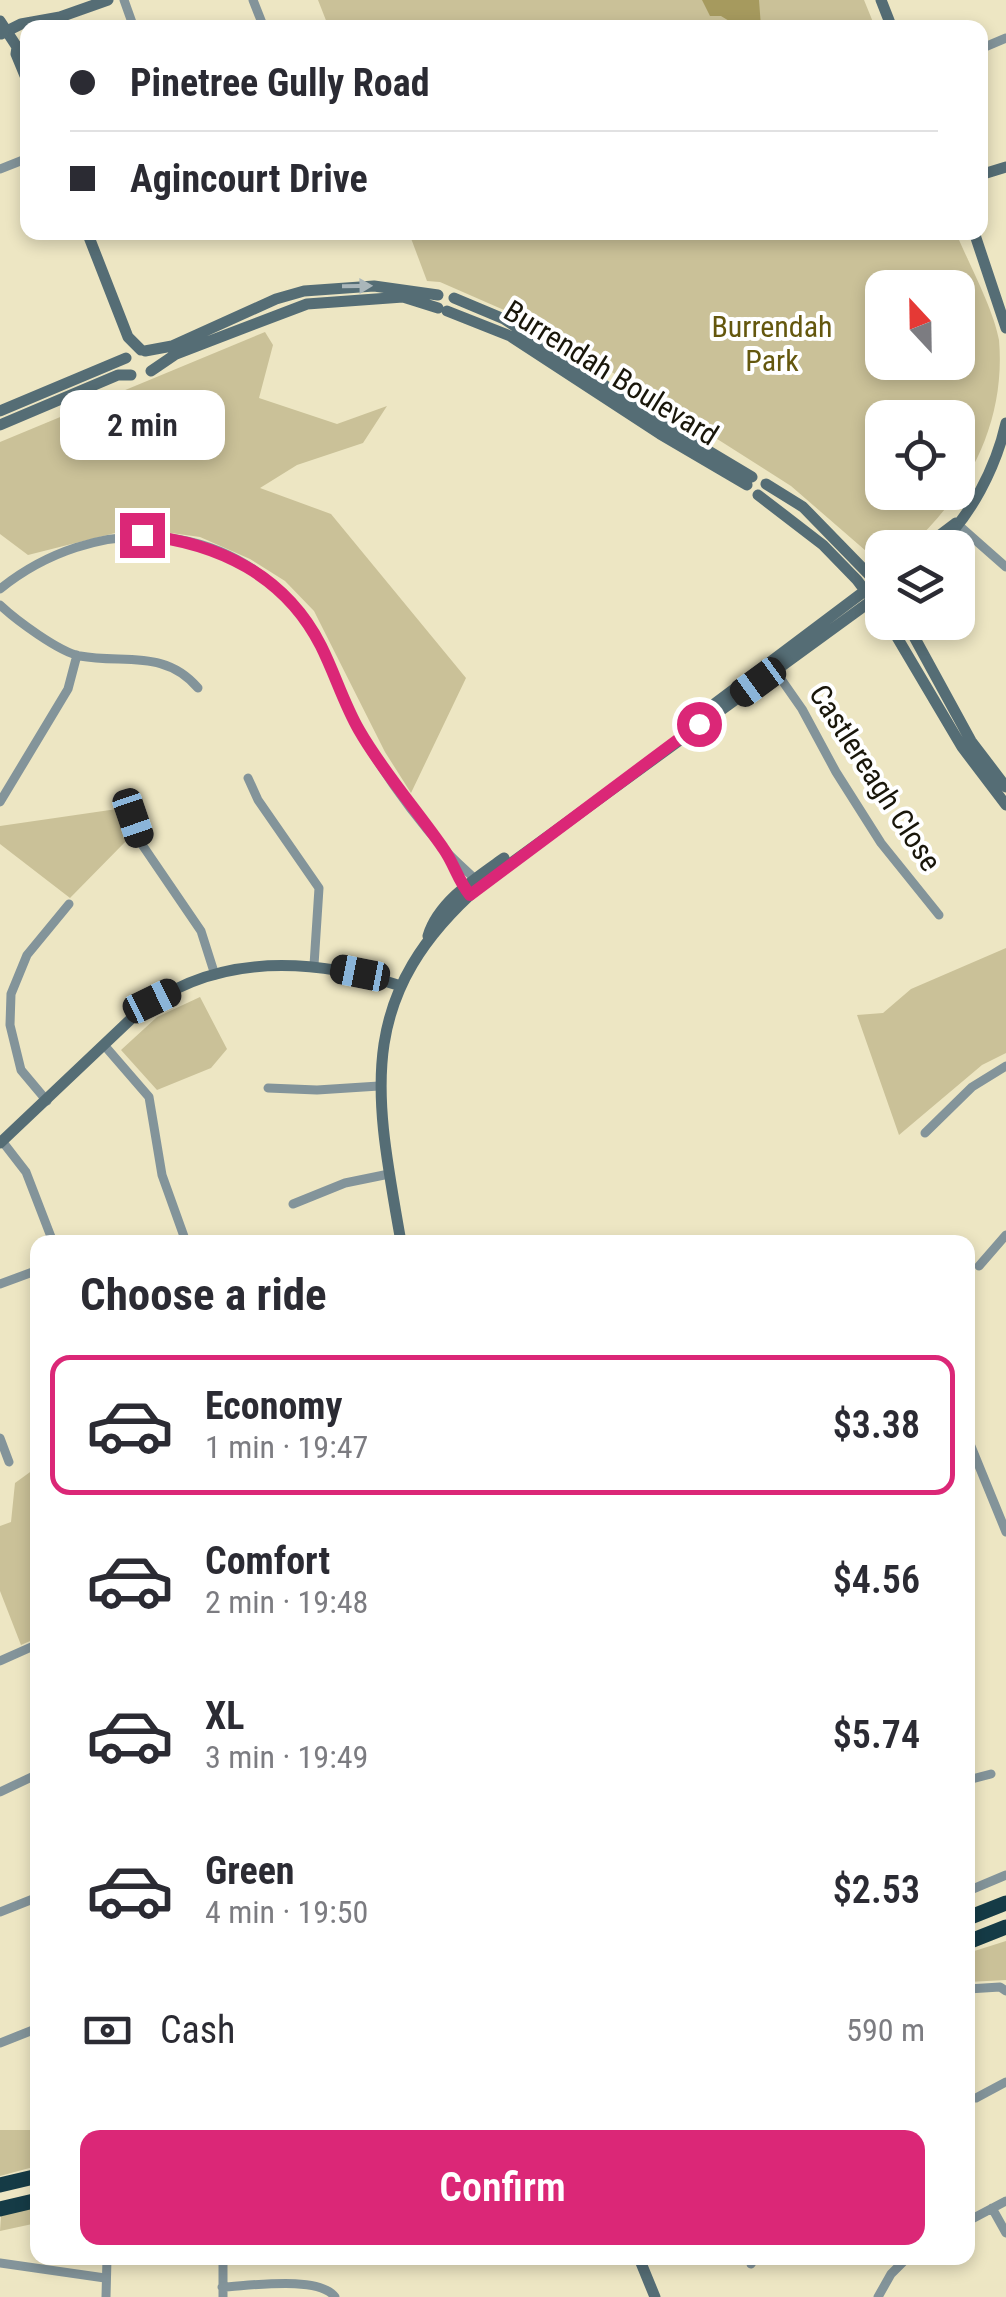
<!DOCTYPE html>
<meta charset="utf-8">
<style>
body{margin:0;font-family:"Roboto Condensed",sans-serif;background:#f7f7f7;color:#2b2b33;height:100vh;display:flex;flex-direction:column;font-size:38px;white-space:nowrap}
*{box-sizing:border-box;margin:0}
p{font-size:32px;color:#7c7c81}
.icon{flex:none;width:55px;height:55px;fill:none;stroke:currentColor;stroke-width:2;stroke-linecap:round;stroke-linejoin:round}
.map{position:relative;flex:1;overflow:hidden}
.sheet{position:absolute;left:30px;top:1235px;width:945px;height:1030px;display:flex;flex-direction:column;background:#fff;border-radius:20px;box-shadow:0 5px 15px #0003}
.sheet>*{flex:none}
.banner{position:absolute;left:20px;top:20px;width:968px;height:220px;border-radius:20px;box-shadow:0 5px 15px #0003;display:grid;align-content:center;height:220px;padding:0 50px;background:#fff}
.needle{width:65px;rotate:338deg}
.tools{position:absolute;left:865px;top:270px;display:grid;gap:20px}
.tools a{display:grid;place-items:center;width:110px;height:110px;border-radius:20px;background:#fff;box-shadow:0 5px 15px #0003;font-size:50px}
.end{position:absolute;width:45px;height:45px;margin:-22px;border:12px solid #db2777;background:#fff;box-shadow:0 0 0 5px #fff}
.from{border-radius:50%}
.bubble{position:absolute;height:70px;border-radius:20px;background:#fff;box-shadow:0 5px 15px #0003;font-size:32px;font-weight:600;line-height:70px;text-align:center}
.car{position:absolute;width:30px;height:60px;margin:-30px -15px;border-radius:12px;box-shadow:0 0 8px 2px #0007;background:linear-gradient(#222 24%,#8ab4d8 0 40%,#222 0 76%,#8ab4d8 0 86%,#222 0)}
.banner b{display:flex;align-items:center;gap:35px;height:95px;font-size:38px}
.banner b+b{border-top:2px solid #e1e1e2}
.banner i{width:25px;height:25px;background:#2b2b33}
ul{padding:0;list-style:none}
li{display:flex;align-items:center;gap:30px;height:140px;margin:0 20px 15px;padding:0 30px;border:5px solid transparent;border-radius:20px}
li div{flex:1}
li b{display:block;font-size:38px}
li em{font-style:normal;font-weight:600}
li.current{border-color:#db2777}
li>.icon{width:90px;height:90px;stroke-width:1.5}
h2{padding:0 50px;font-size:45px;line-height:120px}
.pay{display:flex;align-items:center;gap:25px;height:110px;padding:0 50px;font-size:38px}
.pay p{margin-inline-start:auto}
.button{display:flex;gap:20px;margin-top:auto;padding:20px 50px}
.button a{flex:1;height:115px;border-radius:20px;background:#db2777;color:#fff;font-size:40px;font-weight:600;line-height:115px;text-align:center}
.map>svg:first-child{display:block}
.green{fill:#cac198;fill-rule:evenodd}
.water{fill:#a69a5e}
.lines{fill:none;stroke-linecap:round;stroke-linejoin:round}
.street{stroke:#83949a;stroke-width:9}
.secondary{stroke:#556d75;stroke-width:11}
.highway{stroke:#153b46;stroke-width:15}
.oneway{fill:#aab6ba}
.route{stroke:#db2777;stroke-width:12}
.labels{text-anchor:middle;stroke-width:8;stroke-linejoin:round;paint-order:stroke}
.park-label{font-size:30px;fill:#64570e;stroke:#fff}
.street-label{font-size:30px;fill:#19160a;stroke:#fff}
</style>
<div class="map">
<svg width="1006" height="2297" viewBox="0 0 1006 2297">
<rect width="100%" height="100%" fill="#ede6c3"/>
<path class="green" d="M318,0h546l11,27 -546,1z
M409,233h547c13,31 37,75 43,107 7,83 -31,154 -90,207l-27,1 -1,16 -90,-78 -217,-138 -70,-38 -64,-28 -13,-1zM882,288h76v74h-76zM882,418h76v74h-76z
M265,332l8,13 -14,53 78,26 50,-18 -24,37 -66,22 -37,23 71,26 135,164 -55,115 -26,-41 -71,-141 -29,-30 -35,-22 -50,-22 -65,-9 -107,27 -28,-21v-92z
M117,809l11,30 -58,59 -70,-54v-18z
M1006,948v105l-24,12 -83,70 -42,-120 26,-2 28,-24z
M200,997l27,52 -16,19 -54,22 -36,-40 36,-33z
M37,1467v171l-16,7 -21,-54v-65l11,-4 4,-39z
M1006,1941v39l-38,2v-29z
M0,2130h37v36l-37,10z
M37,2206v17l-37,8 1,-15z"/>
<path class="water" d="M702,0h57l2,27h-22l-18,-11h-11z"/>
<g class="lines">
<path class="street" d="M124,0l10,28
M253,0l11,28
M980,49l26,-11
M0,169l28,-11
M956,523l50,44
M0,589c93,-75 228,-73 303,28 26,35 35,79 57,116 24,40 53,82 85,117 10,11 22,21 33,32
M0,605c16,15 59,47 80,51 44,8 85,-7 118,32
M774,669l28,40 34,63 45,71 58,72
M248,778l10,22 61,88 -5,77
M130,800l13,46 58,85 14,44
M0,802l68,-113 9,-34
M448,857l19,34
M104,1045l45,52 13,78 24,67
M268,1088l49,2 62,-4
M47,1101l-26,-31 -11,-45 1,-31 16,-39 42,-51
M925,1133l47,-46 34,-21
M2,1141l24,31 27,70
M293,1204l52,-21 44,-9
M979,1266l27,-31
M0,1284l38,-14
M0,1438l9,24
M968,1439l38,93
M0,1661l38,-17
M968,1780l23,-6
M0,1792l38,-18
M968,1891l38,-16
M0,1912l38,-15
M968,1989l32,-2 6,4
M0,2043l38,-15
M976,2098l30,-16
M992,2208l14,25
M968,2221l38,-20
M223,2258v39
M0,2263l105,15
M751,2264l4,-6
M222,2287c27,-1 97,-12 113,10
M106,2297l1,-39
M878,2297l13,-23 16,-16"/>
<path class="secondary" d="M881,0l11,28
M0,21l17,26 -1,7 12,29
M1,34l20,-10 39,-7 48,-17
M980,175l26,-8
M87,232l41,105 13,13
M974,232l32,96
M454,298l50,21 161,106 87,52
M447,311l63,25 150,98 87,51
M145,351l27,-5 104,-47 28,-8 70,-5 64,9
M151,371l25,-17 131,-50 96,-7 35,11
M0,411l126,-53
M0,425l118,-50h13
M766,484l37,23 77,79
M758,495l65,50 34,35 25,33
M923,548l33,-25
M936,548c35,-31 60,-81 70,-125
M888,622l74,125 44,58
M906,622l65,119 35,46
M713,705l169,-127
M428,936c10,-34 48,-58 76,-78
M0,1143l132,-125c78,-66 177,-61 269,-32
M401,1242c-26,-149 -48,-245 80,-357l401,-292
M639,2258l16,39"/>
<path class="highway" d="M968,1918l38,-15
M968,1942l38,-15
M0,2185l38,-9
M0,2209l38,-9"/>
</g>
<defs><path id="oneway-solid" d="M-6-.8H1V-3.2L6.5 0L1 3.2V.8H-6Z" transform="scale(2.5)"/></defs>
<use class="oneway" href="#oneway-solid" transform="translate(357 286) rotate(-1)"/>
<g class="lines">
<path class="route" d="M142,535c76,8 143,40 179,111 14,28 23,58 38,84 24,42 57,79 84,118 11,15 15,33 27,47l229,-171"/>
</g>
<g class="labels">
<g class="park-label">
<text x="772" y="337">Burrendah<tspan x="772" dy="34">Park</tspan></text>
</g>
<g class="street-label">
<text transform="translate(611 373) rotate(32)" y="10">Burrendah Boulevard</text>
<text transform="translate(875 778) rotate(57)" y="10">Castlereagh Close</text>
</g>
</g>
</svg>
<div class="tools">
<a><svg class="needle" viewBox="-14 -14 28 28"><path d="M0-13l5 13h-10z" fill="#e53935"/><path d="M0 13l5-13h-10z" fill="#7c7c81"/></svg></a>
<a><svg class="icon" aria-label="locate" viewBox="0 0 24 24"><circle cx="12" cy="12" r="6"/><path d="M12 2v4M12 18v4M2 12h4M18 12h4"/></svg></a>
<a><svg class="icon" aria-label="layers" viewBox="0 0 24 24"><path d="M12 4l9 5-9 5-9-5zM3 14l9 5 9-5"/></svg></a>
</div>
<i class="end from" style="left:699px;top:724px"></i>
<i class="end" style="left:142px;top:535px"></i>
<div class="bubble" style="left:60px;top:390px;width:165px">2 min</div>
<i class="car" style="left:758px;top:682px;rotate:234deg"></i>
<i class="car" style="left:133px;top:818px;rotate:161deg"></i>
<i class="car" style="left:360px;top:973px;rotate:281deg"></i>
<i class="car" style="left:152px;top:1001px;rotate:64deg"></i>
<div class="banner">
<b><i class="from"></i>Pinetree Gully Road</b>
<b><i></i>Agincourt Drive</b>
</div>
<section class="sheet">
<h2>Choose a ride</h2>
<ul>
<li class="current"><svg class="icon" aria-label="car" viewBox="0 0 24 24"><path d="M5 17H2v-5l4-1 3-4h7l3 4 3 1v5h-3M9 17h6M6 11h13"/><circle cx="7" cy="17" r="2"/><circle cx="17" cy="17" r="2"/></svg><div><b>Economy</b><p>1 min · 19:47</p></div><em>$3.38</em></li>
<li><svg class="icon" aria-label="car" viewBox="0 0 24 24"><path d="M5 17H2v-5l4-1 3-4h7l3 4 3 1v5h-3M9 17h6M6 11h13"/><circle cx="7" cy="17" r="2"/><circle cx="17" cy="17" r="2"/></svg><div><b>Comfort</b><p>2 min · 19:48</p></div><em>$4.56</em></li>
<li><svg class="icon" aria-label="car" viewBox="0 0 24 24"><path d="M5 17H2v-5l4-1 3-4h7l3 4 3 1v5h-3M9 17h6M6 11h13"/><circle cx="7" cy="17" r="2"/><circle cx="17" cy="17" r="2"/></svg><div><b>XL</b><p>3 min · 19:49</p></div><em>$5.74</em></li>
<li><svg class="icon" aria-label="car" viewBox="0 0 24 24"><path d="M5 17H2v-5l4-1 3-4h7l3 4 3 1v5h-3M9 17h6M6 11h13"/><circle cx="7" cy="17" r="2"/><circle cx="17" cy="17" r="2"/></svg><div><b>Green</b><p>4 min · 19:50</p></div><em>$2.53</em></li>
</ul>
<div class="pay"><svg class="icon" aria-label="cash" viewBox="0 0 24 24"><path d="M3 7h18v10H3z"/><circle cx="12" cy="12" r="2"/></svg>Cash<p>590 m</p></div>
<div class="button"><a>Confirm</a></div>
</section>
</div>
